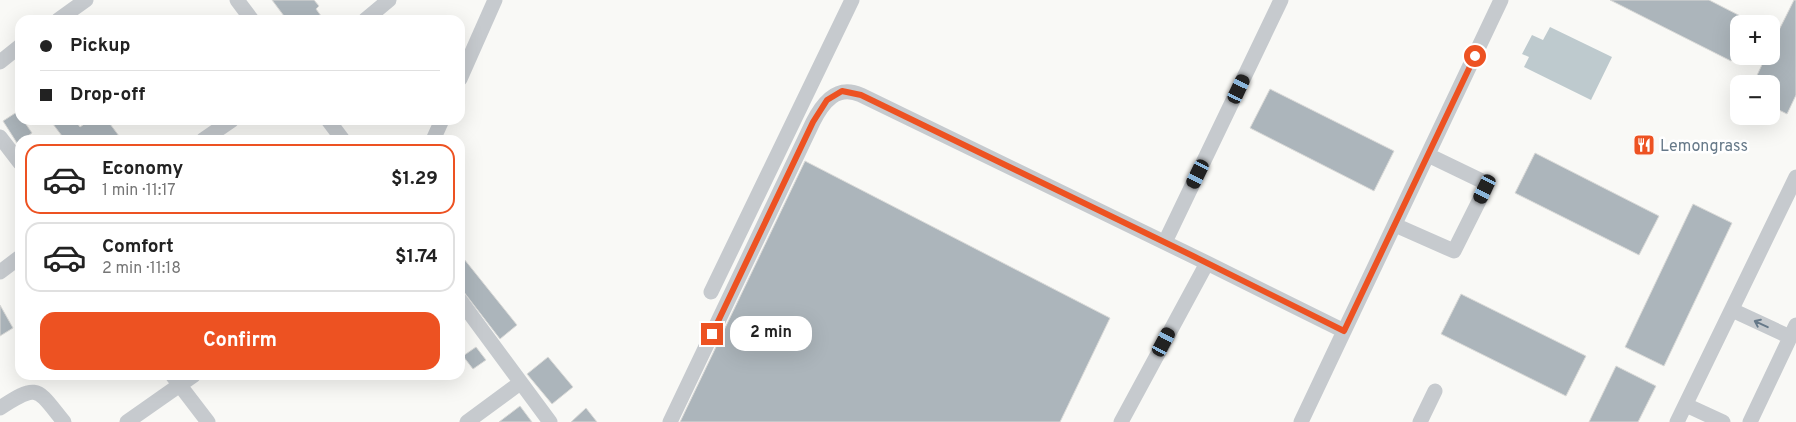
<!DOCTYPE html>
<meta charset="utf-8">
<style>
body{margin:0;font-family:Overpass,sans-serif;background:#f2f2f2;color:#222;height:100vh;display:flex;flex-direction:column;font-size:19px;white-space:nowrap}
*{box-sizing:border-box;margin:0}
p{font-size:16px;color:#767676}
.icon{flex:none;width:28px;height:28px;fill:none;stroke:currentColor;stroke-width:2;stroke-linecap:round;stroke-linejoin:round}
.map{position:relative;flex:1;overflow:hidden}
.details{position:absolute;left:15px;top:135px;width:450px;height:245px;display:flex;flex-direction:column;background:#fff;border-radius:15px;box-shadow:0 5px 20px #0002}
.details>*{flex:none}
.banner{position:absolute;left:15px;top:15px;width:450px;height:110px;border-radius:15px;box-shadow:0 5px 20px #0002;display:grid;align-content:center;height:110px;padding:0 25px;background:#fff}
.fabs{position:absolute;left:1730px;top:15px;display:grid;gap:10px}
.fabs a{display:grid;place-items:center;width:50px;height:50px;border-radius:10px;background:#fff;box-shadow:0 5px 20px #0002;font-size:25px}
.end{position:absolute;width:22px;height:22px;margin:-11px;border:6px solid #ed5222;background:#fff;box-shadow:0 0 0 2px #fff}
.from{border-radius:50%}
.bubble{position:absolute;height:35px;border-radius:15px;background:#fff;box-shadow:0 5px 20px #0002;font-size:16px;font-weight:700;line-height:35px;text-align:center}
.car{position:absolute;width:15px;height:30px;margin:-15px -8px;border-radius:6px;box-shadow:0 0 4px 1px #0007;background:linear-gradient(#222 24%,#8ab4d8 0 40%,#222 0 76%,#8ab4d8 0 86%,#222 0)}
.banner b{display:flex;align-items:center;gap:18px;height:48px;font-size:19px}
.banner b+b{border-top:1px solid #e0e0e0}
.banner i{width:12px;height:12px;background:#222}
ul{padding:9px 0 0;list-style:none}
li{display:flex;align-items:center;gap:15px;height:70px;margin:0 10px 8px;padding:0 15px;border:2px solid #e0e0e0;border-radius:15px}
li div{flex:1}
li b{display:block;font-size:19px}
li em{font-style:normal;font-weight:700}
li.active{border-color:#ed5222}
li>.icon{width:45px;height:45px;stroke-width:1.5}
.cta{display:flex;gap:10px;margin-top:auto;padding:10px 25px}
.cta a{flex:1;height:58px;border-radius:15px;background:#ed5222;color:#fff;font-size:20px;font-weight:700;line-height:58px;text-align:center}
.map>svg:first-child{display:block}
.water{fill:#becace}
.building{fill:#acb5bb;stroke:#dadad8}
.lines{fill:none;stroke-linecap:round;stroke-linejoin:round}
.minor{stroke:#c6cace;stroke-width:15}
.oneway{stroke:#667989}
.route{stroke:#ed5222;stroke-width:6}
.labels{text-anchor:middle;stroke-width:5;stroke-linejoin:round;paint-order:stroke}
.poi-label{font-size:16px;fill:#667989;stroke:#fff;text-anchor:start}
</style>
<div class="map">
<svg width="1796" height="422" viewBox="0 0 1796 422">
<rect width="100%" height="100%" fill="#f9f9f6"/>
<path class="water" d="M1550,27l62,30 -21,43 -67,-33 5,-10 -7,-3 10,-19 11,5z"/>
<path class="building" d="M272,0h42l5,6 -3,3 8,11h-37z
M1610,0h99l47,24h-17v21l-8,16z
M1794,0h2v95l-9,19 -16,-8v-22h-18l13,-28h5v-10z
M1270,89l124,62 -20,40 -124,-63z
M20,110v10h3l9,13 -15,10 -14,-22z
M59,120h16l5,7 10,-7h17l15,20h-57l-12,-16z
M1535,153l124,63 -20,39 -124,-62z
M805,161l305,157 -50,104h-380z
M1693,204l39,19 -68,143 -39,-19z
M460,254l57,71 -17,14 -40,-52z
M1461,294l125,62 -20,40 -125,-62z
M0,305l13,23 -13,8z
M476,347l10,13 -13,9 -10,-13z
M548,357l25,30 -21,17 -25,-30z
M1616,366l40,20 -18,36h-49z
M520,406l12,16h-33z
M586,408l11,14h-26z"/>
<g class="lines">
<path class="minor" d="M237,0l15,20
M58,20l28,-20
M365,20l24,-20
M0,62l20,-16
M460,79l35,-79
M328,120l15,20
M0,137l20,26
M203,140l29,-20
M433,140l9,-20
M1395,225l59,26 31,-62 -1,-7 -56,-27
M1165,242l116,-242
M0,272l20,-15
M711,292l141,-292
M460,300l90,122
M1732,310l58,27
M172,375l36,47
M1686,405l37,17
M0,408c39,-26 37,-19 64,14
M127,422l67,-47
M467,422l53,-39
M670,422l143,-300c10,-20 24,-38 48,-27l346,168 137,68
M1121,422l86,-159
M1301,422l200,-422
M1420,422l15,-31
M1677,422l119,-245
M1750,422l46,-97"/>
</g>
<defs><path id="oneway-shaft" d="M-6 0H5M1.5-3L5.5 0L1.5 3" fill="none" stroke-width="1.6" stroke-linecap="round" stroke-linejoin="round" transform="scale(1.25)"/></defs>
<use class="oneway" href="#oneway-shaft" transform="translate(1761 324) rotate(-155)"/>
<g class="lines">
<path class="route" d="M712,334l101,-212 14,-22 15,-9 19,4 332,161 151,75 131,-275"/>
</g>
<defs>
<g id="restaurant-square" transform="scale(1.125)"><rect x="-9" y="-9" width="18" height="18" rx="4" fill="#ed5222" stroke="#fff"/><path d="M-5-6h1v4h1v-4h1v4h1v-4h1v5L-1.5 .5V6h-2V.5L-5-1ZM5-6V6H3V1.5H1.5Q1.5-4 5-6Z" fill="#fff"/></g>
</defs>
<g fill-rule="evenodd">
<use href="#restaurant-square" x="1644" y="145"/>
</g>
<g class="labels">
<g class="poi-label">
<text x="1660" y="151">Lemongrass</text>
</g>
</g>
</svg>
<div class="fabs">
<a>+</a>
<a>−</a>
</div>
<i class="end from" style="left:1475px;top:56px"></i>
<i class="end" style="left:712px;top:334px"></i>
<div class="bubble" style="left:730px;top:316px;width:82px">2 min</div>
<i class="car" style="left:1239px;top:89px;rotate:25deg"></i>
<i class="car" style="left:1198px;top:174px;rotate:206deg"></i>
<i class="car" style="left:1485px;top:189px;rotate:206deg"></i>
<i class="car" style="left:1164px;top:342px;rotate:28deg"></i>
<div class="banner">
<b><i class="from"></i>Pickup</b>
<b><i></i>Drop-off</b>
</div>
<section class="details">
<ul>
<li class="active"><svg class="icon" aria-label="car" viewBox="0 0 24 24"><path d="M5 17H2v-5l4-1 3-4h7l3 4 3 1v5h-3M9 17h6M6 11h13"/><circle cx="7" cy="17" r="2"/><circle cx="17" cy="17" r="2"/></svg><div><b>Economy</b><p>1 min · 11:17</p></div><em>$1.29</em></li>
<li><svg class="icon" aria-label="car" viewBox="0 0 24 24"><path d="M5 17H2v-5l4-1 3-4h7l3 4 3 1v5h-3M9 17h6M6 11h13"/><circle cx="7" cy="17" r="2"/><circle cx="17" cy="17" r="2"/></svg><div><b>Comfort</b><p>2 min · 11:18</p></div><em>$1.74</em></li>
</ul>
<div class="cta"><a>Confirm</a></div>
</section>
</div>
